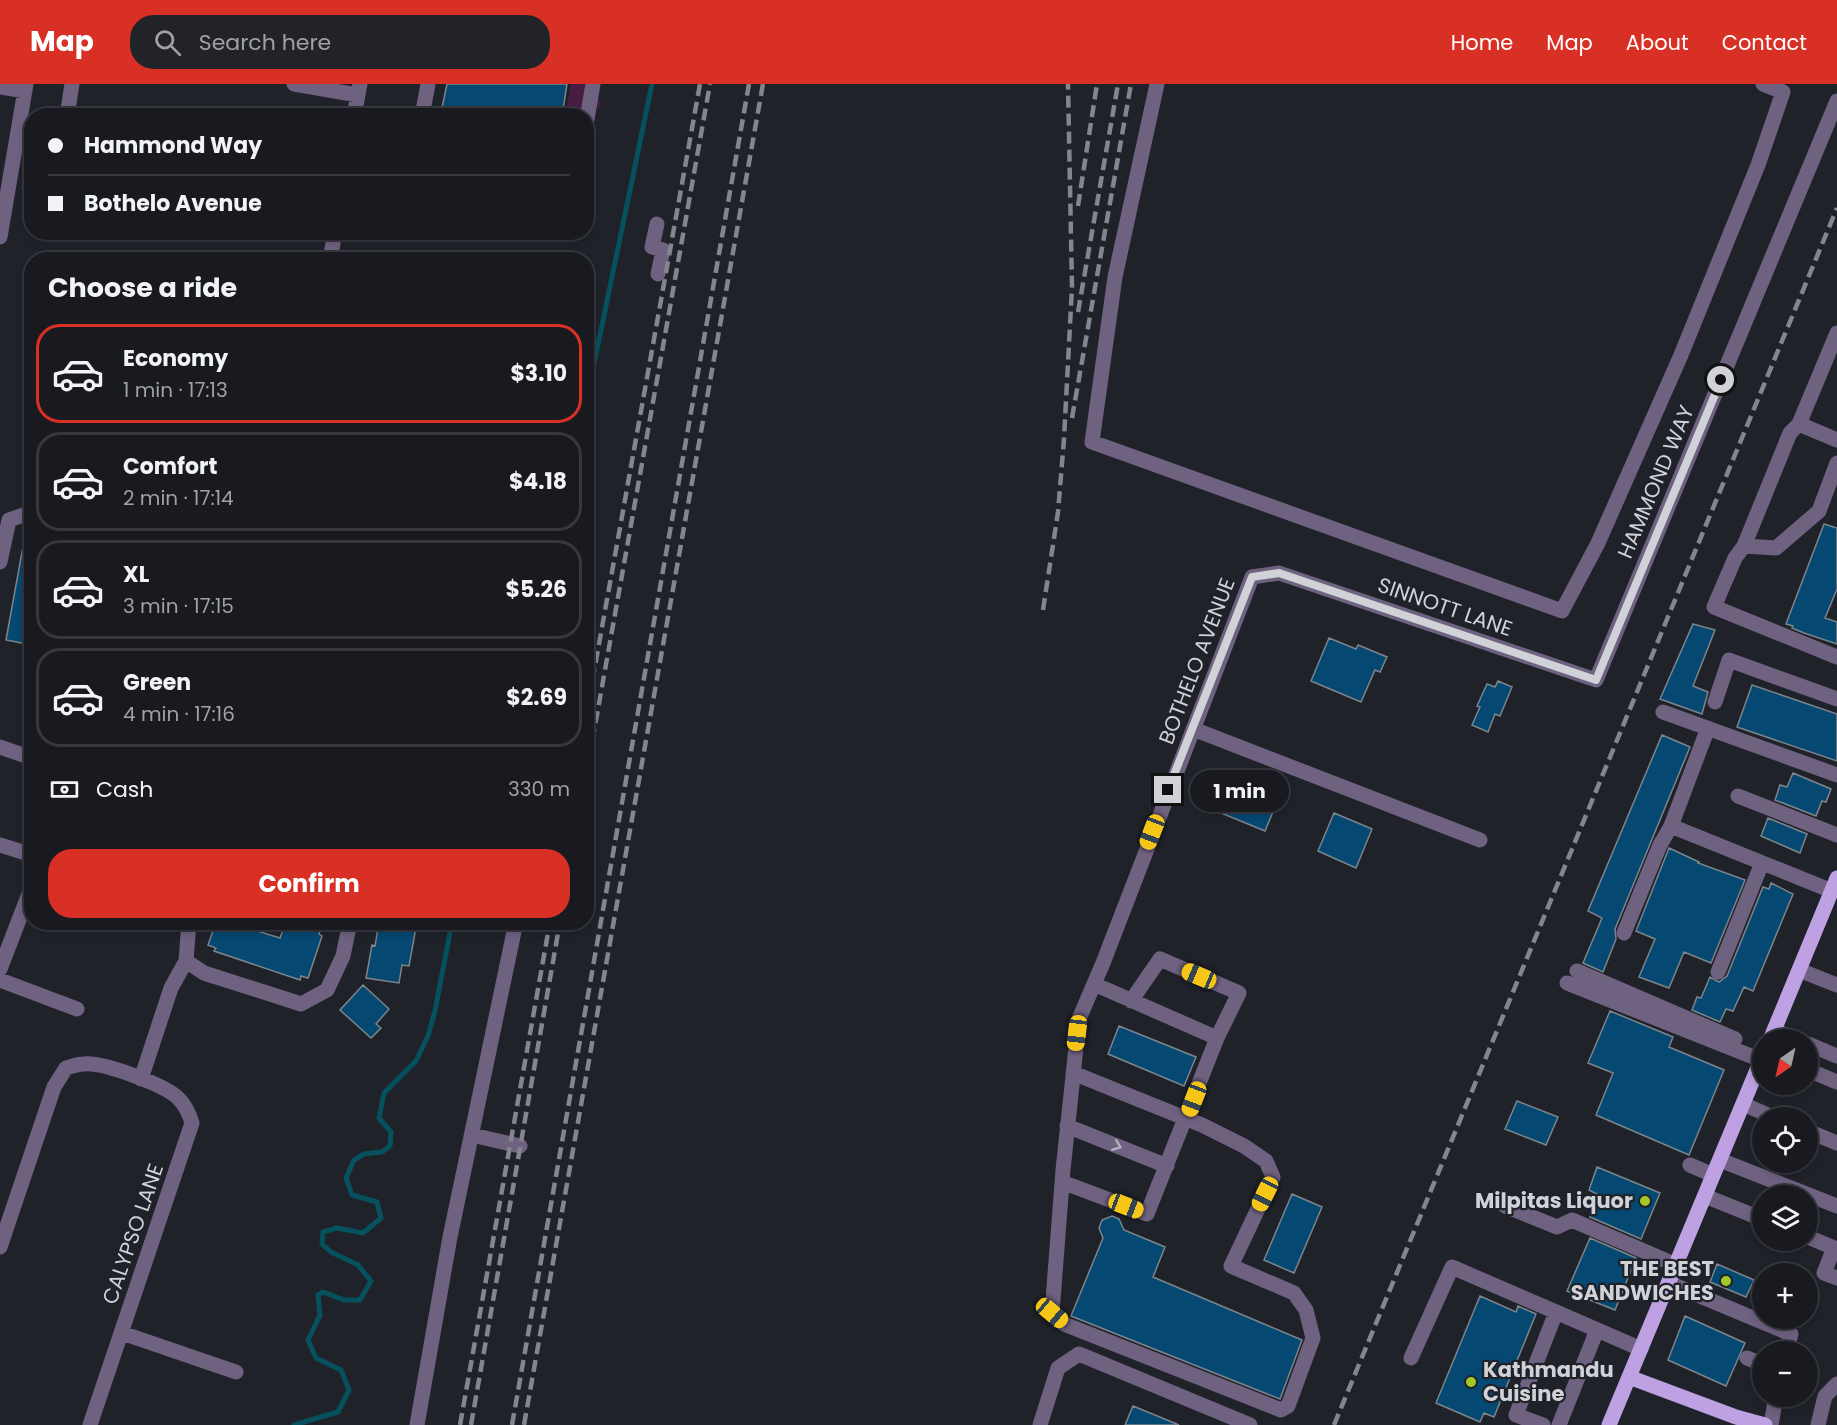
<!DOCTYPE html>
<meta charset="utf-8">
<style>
body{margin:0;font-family:Poppins,sans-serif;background:#212329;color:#f1f3f6;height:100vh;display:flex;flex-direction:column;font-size:22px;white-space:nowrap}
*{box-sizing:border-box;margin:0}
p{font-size:20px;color:#9fa1a5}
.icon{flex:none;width:33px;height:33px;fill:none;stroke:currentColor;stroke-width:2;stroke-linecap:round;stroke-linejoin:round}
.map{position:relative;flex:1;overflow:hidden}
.details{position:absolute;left:24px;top:168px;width:570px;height:678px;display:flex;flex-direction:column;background:#181a20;border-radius:24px;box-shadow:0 3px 9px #0003,0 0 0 2px #36383e}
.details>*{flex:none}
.guide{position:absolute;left:24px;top:24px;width:570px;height:132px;border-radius:24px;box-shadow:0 3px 9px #0003,0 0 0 2px #36383e;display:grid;align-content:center;height:132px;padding:0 24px;background:#181a20}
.needle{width:39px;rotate:214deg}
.fabs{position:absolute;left:1752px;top:945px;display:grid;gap:12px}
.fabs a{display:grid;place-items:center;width:66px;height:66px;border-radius:50%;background:#181a20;box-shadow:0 3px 9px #0003,0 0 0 2px #36383e;font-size:30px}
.end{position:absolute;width:27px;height:27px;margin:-14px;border:8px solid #d1d2d8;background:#111;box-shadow:0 0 0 3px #111}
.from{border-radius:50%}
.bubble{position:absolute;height:42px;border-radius:21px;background:#181a20;box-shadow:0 3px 9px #0003,0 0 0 2px #36383e;font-size:20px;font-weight:700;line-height:42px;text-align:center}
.car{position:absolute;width:18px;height:36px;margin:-18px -9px;border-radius:8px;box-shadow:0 0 4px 2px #0007;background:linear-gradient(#f5c518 24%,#345 0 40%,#f5c518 0 76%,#345 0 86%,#f5c518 0)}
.guide b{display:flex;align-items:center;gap:21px;height:57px;font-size:22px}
.guide b+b{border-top:2px solid #36383e}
.guide i{width:15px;height:15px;background:#f1f3f6}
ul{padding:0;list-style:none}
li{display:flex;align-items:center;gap:18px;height:99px;margin:0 12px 9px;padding:0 12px;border:3px solid #36383e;border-radius:24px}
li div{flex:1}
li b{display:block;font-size:22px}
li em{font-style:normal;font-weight:700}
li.active{border-color:#d93025}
li>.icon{width:54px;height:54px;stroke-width:1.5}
h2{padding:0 24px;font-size:27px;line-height:72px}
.pay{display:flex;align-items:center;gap:15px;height:66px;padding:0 24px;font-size:22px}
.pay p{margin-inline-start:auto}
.primary-button{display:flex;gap:12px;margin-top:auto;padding:12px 24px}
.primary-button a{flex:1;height:69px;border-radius:24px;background:#d93025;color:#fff;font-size:24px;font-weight:700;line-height:69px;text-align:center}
header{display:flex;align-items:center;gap:36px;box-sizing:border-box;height:84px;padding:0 30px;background:#d93025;color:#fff}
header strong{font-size:28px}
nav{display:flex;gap:33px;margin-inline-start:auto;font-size:21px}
.search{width:420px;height:54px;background:#212329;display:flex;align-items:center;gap:15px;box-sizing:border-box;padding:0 21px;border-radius:24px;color:#9fa1a5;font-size:22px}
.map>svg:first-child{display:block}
.green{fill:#471d41}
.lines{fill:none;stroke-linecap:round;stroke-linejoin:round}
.stream{stroke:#06515e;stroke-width:5}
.building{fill:#054871;stroke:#7c858c;stroke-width:1.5}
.minor{stroke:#6f6281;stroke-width:15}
.major{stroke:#bda1e3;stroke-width:15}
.rail{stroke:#85868d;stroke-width:4.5;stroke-dasharray:12 6;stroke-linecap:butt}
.oneway{stroke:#b4b0be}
.route{stroke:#d1d2d8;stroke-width:8}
.poi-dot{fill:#a1c929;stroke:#20222a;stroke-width:2}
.labels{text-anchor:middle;stroke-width:4.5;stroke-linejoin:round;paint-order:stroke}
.street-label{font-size:21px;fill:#d1d2d8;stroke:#20222a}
.poi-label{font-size:21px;font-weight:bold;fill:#d1d2d8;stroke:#20222a;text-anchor:end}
</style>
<header>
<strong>Map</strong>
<div class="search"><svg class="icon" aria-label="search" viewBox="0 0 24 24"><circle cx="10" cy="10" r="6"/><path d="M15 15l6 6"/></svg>Search here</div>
<nav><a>Home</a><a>Map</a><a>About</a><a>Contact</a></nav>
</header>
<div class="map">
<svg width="1837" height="1341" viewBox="0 0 1837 1341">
<rect width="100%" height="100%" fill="#20222a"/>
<path class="green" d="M571,0h29l-3,14 4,5c-6,14 -23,13 -36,13z"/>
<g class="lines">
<path class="stream" d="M586,304l4,-5 62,-299
M294,1341l44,-13 11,-22 -8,-20 -25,-12 -8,-18 12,-25 -2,-20 5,-3 21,8h16l11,-19 -13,-16 -27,-13 -9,-8 1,-12 14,-4 26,5 18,-15 -4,-16 -25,-7 -6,-17 8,-18 10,-6 18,-2 8,-6 1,-14 -12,-14 5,-25 32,-32 12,-25 7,-25 17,-89"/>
</g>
<path class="building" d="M447,0h120l-5,32h-95v-4l-25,-4z
M1824,440l13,4v61l-12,29 12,4v22l-33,-11 -12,-5 1,-2 -7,-2z
M24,457h8v104l-26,-5z
M1693,540l22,6 -22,56 15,6 -6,22 -42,-15z
M1329,554l27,11 2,-4 29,12 -7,15 -5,-2 -14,32 -50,-21z
M1498,597l14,6 -12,29 -5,-2 -7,18 -16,-7 8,-18 -3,-1 10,-22 8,3z
M1752,601l85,29v47l-100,-34z
M1662,651l28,12 -75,182 1,10 -13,33 -20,-9 19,-45 -14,-7z
M1225,688l55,23 -15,36 -56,-23z
M1793,689l38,16 -5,13 -4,-1 -6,15 -41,-16 5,-15 7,2z
M1334,729l38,16 -16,39 -38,-17z
M1768,734l39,16 -7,19 -39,-17z
M1669,764l30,14 -1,1 47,17 -34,83 -27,-11 -15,36 -30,-11 16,-38 -19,-8z
M1771,799l22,11 -40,97 -9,-4 -11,24 -7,-2 -6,13 -28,-12 5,-13 4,1 9,-21 9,5 8,-6 36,-89 6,2z
M216,838h41l-3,8 26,8 6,-16h36l-3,12 3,2 -14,42 -7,-2 -1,4 -86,-29 2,-3 -8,-3z
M379,838h38l-8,44 -7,-1 -3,18 -33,-5 6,-33 3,1z
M363,901l26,24 -13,15 5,4 -10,10 -31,-28z
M1610,927l63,26 -4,10 55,23 -35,85 -93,-40 17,-42 -25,-10z
M1119,942l77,31 -12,29 -76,-32z
M1517,1017l41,16 -12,28 -41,-16z
M1597,1083l63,26 -19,46 -51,-22 9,-22 -10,-5z
M1292,1110l30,13 -28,66 -30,-13z
M1112,1132l7,3 5,11 41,17 -12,30 149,63 -22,59 -209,-83 32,-78 -4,-10 3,-8z
M1590,1154l46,20 -21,52 -48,-19z
M1717,1180l37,16 -8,17 -36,-15z
M1480,1212l36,16 2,-6 18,8 -42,103 -10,-4 -4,9 -44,-19z
M1685,1232l60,27 -19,43 -58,-26z
M1133,1322l46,19h-54z"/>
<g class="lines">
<path class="minor" d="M294,0l64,11
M1157,0l-42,193 -23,165 470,169 36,-68 83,-188 77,-190 25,-73 -20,-8
M0,3l25,4
M67,32l5,-32
M354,32l6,-32
M422,32l6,-32
M586,41l7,-41
M657,140l-5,23 11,3 -5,24
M0,153l26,-153
M330,176l5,-28
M1837,249l-38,91 38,16
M1837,379l-18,48 -43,37 -32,-2 -9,12 -21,49 123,50
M1744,462l46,-113 9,-9
M0,478l9,-42 23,-8
M1715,618l14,-42 108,39
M1663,628l174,63
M1708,644l-37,98 161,65
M1193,645l287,111
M0,663l32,11
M1738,712l99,39
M0,761l32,10
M1624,849l36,-88 11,-19
M186,877l18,12 97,31 26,-14 16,-34 7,-34
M0,885l32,-83
M1799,886l38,15
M1577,887l158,68
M1718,888l44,-109
M0,896l77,29
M1567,899l194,77
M1131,917l29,-42 79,34 -22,45
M1774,946l24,10
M1808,960l29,12
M1808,986l29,12
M1073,989l129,52 42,21 22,15 7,16 -42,89 63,27 12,17 7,28 -25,68 -7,4 -217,-86 -12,-11 11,-143 16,-151 24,-56 149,-386 27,-4 317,107 241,-579
M141,995l30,-91 15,-27 3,-39
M1743,1020l32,14
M1067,1042l100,40
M1808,1047l29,12
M472,1051l48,11
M1720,1076l117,46
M1690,1081l23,10
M1062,1098l85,32 70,-176 -123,-54
M1705,1112l57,23
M1505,1122l52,21 15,-7 104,45
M1808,1153l29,12
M0,1163l54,-160 12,-19c6,-2 12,-4 18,-4 19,-2 82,21 95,35 7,7 10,14 13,24l-102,302
M1834,1164l-10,25 13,5
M1669,1199l122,51 -5,18
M122,1249l114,39
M1411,1274l41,-91 104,45
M1747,1274l15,6
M417,1341l33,-188 66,-315
M1040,1341l18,-57 21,-14 171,71
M1543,1341l-27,-10 40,-103 85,37
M1559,1341l38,-95
M1771,1341l5,-29
M1818,1341l7,-29 12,-12"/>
<path class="major" d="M1770,956l67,-162
M1629,1293l107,40 29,8
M1609,1341l153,-367"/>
<path class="rail" d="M1078,122l19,-122
M1078,228l40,-228
M1072,334l59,-334
M1043,526l15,-98 6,-73 8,-152 -4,-203
M586,632l114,-632
M586,692l124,-692
M460,1341l90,-503
M471,1341l89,-503
M512,1341l237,-1341
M524,1341l239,-1341
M1334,1341l503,-1217"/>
</g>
<defs><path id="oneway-chevron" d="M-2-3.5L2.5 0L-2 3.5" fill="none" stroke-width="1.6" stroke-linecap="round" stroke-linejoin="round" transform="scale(1.5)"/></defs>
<use class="oneway" href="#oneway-chevron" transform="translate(1117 1062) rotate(22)"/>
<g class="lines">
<path class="route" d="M1168,706l84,-213 27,-4 317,107 125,-300"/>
</g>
<g class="poi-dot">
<circle cx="1645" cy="1117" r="6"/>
<circle cx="1726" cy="1197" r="6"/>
<circle cx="1471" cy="1298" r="6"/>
</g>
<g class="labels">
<g class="street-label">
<text transform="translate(1656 398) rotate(-67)" y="7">HAMMOND WAY</text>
<text transform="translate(1445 523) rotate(19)" y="7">SINNOTT LANE</text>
<text transform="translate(1197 577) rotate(-69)" y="7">BOTHELO AVENUE</text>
<text transform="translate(133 1150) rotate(-71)" y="7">CALYPSO LANE</text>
</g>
<g class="poi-label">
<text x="1633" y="1124">Milpitas Liquor</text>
<text x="1714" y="1192">THE BEST<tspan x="1714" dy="24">SANDWICHES</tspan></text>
<text x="1483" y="1293" text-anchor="start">Kathmandu<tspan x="1483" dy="24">Cuisine</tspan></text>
</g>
</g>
</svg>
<div class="fabs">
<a><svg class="needle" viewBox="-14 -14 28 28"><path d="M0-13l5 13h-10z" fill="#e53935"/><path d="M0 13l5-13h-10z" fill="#9fa1a5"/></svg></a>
<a><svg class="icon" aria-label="locate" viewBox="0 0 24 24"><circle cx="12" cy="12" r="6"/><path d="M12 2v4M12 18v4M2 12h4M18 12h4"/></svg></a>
<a><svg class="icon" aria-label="layers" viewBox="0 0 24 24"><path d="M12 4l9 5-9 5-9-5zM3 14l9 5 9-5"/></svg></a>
<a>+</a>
<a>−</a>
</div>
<i class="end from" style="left:1721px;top:296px"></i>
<i class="end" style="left:1168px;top:706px"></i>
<div class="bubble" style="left:1190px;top:686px;width:99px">1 min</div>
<i class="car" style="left:1152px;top:748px;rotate:201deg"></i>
<i class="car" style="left:1199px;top:892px;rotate:293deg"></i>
<i class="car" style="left:1077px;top:949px;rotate:187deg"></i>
<i class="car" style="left:1194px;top:1015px;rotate:201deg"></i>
<i class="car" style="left:1265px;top:1110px;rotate:206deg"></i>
<i class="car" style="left:1126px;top:1122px;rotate:111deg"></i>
<i class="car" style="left:1052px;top:1229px;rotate:130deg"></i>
<div class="guide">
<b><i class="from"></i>Hammond Way</b>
<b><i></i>Bothelo Avenue</b>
</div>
<section class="details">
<h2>Choose a ride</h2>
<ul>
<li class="active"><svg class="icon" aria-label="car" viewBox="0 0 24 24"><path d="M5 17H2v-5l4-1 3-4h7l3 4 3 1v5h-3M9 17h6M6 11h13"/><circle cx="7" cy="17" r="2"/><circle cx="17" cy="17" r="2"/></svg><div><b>Economy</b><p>1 min · 17:13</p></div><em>$3.10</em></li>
<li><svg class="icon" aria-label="car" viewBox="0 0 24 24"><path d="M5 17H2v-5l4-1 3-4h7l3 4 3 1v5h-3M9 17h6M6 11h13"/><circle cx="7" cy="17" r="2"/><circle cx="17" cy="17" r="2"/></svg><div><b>Comfort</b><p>2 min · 17:14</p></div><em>$4.18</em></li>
<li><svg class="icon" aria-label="car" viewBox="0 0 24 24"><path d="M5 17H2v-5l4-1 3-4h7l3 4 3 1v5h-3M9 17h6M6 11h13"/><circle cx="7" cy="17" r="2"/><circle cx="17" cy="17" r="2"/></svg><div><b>XL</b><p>3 min · 17:15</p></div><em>$5.26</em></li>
<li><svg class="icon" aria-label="car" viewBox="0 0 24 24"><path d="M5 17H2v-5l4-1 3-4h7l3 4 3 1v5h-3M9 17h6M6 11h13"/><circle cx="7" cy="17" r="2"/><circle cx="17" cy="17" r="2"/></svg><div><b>Green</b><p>4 min · 17:16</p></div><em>$2.69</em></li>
</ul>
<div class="pay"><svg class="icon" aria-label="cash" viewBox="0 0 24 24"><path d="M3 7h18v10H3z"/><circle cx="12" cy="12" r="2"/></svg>Cash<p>330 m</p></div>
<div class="primary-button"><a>Confirm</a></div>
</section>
</div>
